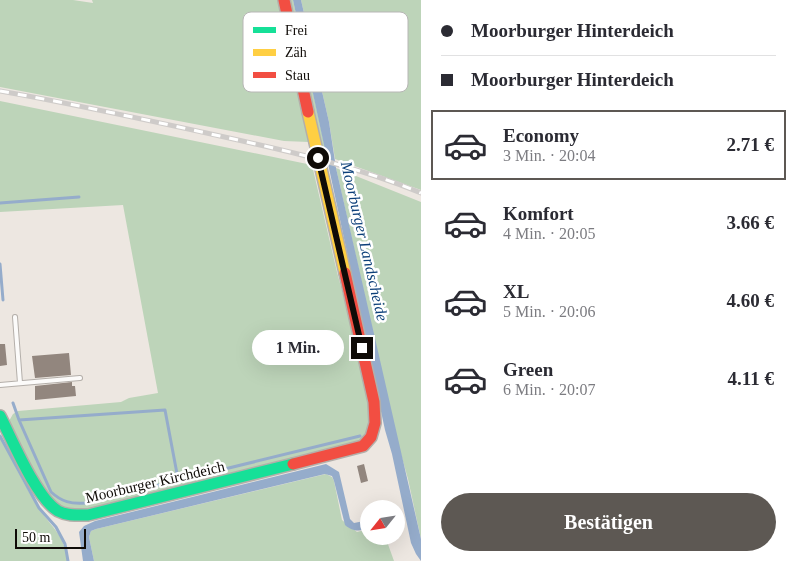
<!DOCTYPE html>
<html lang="de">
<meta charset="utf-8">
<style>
body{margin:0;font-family:Georgia,serif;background:#f7f7f7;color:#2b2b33;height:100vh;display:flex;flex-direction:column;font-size:19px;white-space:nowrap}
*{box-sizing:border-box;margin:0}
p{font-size:16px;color:#7c7c81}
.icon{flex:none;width:28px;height:28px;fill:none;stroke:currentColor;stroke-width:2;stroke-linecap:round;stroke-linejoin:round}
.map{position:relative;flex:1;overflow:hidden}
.side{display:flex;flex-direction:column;background:#fff;width:375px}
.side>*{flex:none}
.hud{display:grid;align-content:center;height:110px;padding:0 20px;background:#fff}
.needle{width:32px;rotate:240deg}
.fabs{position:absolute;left:360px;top:500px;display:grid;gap:10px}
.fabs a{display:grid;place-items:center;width:45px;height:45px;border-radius:50%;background:#fff;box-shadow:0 5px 20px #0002;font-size:25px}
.scale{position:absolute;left:15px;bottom:12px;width:71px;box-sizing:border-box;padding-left:5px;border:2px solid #0f0b07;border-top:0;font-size:14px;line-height:18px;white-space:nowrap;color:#0f0b07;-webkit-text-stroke:4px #fff;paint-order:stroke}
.end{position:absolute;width:22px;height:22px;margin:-11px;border:6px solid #0f0b07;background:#fff;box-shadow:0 0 0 2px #fff}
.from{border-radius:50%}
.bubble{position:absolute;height:35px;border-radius:18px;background:#fff;box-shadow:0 5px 20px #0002;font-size:16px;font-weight:700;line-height:35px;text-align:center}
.hud b{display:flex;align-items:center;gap:18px;height:48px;font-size:19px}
.hud b+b{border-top:1px solid #e1e1e2}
.hud i{width:12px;height:12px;background:#2b2b33}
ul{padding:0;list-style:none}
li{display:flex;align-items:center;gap:15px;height:70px;margin:0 10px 8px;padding:0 10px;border:2px solid transparent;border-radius:0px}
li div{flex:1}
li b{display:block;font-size:19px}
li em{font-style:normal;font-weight:700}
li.active{border-color:#5d5853}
li>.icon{width:45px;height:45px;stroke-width:1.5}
.cta{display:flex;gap:10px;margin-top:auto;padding:10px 20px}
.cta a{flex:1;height:58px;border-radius:30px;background:#5d5853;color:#fff;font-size:20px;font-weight:700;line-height:58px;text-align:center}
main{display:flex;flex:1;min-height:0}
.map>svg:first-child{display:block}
.green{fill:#bdd4b9}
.water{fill:#95accb}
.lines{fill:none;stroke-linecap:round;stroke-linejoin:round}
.stream{stroke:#95accb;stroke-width:3}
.building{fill:#92867e}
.lane-casing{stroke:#b4afaa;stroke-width:6}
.fast-casing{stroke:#b4afaa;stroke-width:14}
.slow-casing{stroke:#b4afaa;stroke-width:14}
.jam-casing{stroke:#b4afaa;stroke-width:14}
.lane{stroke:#fcfbfa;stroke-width:4}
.fast{stroke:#16e098;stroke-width:11}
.slow{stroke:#ffcf43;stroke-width:11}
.jam{stroke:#f24e42;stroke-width:11}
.rail-casing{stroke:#cecbc9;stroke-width:5}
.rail{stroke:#fff;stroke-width:3;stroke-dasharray:9;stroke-linecap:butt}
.route{stroke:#0f0b07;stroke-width:6}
.labels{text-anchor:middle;stroke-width:5;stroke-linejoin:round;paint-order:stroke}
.street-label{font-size:15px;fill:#0f0b07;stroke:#fff}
.water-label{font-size:16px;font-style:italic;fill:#0c3f79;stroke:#fff}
.key{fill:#fff;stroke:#b7b6b5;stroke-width:1}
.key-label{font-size:14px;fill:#0f0b07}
</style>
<main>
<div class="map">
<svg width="421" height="561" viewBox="0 0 421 561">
<rect width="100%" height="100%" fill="#ede7e1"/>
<path class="green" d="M0,0h73l20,3 -1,-3h189l28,142 -25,-1 -284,-54z
M288,0h5l34,157 -5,-1z
M301,0h120v190l-86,-31 -6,-37z
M0,101l312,64 25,107 34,127v25l-5,10 -7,7 -17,6 -253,62c-10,0 -22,3 -31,-3 -20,-14 -37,-62 -49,-85l4,-7 5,-3 103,-9 8,-4 29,-5 -35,-188 -123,7z
M336,168l85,34v337l-13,-60 -11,-39z
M0,436c12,24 24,49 39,72 14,22 24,24 29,53h-68z
M326,474l6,3 2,4 8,39 15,12 12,-3v7h16l9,25h-300l-5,-24 2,-6 5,-2z"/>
<path class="water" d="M293,0h8l28,122 7,46 85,371v22l-5,-7 -5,-11 -19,-89 -7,-24z
M326,464l13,8 11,47 4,4 15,-3v9c-10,2 -16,3 -24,-4l-11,-44 -2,-5 -7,-2 -229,55 -5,2 -2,6 5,24h-11l-4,-29 5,-6 11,-5z"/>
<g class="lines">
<path class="stream" d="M0,203l79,-6
M0,264l3,36
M13,403l6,17
M0,436l39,72 17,19 9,17 3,17
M178,479l-13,-69 -146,10 32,72c11,10 20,12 34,11l275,-67"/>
</g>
<path class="building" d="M0,344h5l2,21 -7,1z
M69,353l2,22 -36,3 -3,-22z
M72,382v4h3l1,10 -41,4v-14z
M364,464l4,17 -7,2 -4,-17z"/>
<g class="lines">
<g class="lane-casing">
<path id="lane" d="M15,317l5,66
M0,385l80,-7"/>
</g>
<g class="fast-casing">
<path id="fast" d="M0,416c12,23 36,82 58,95 9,5 20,4 30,4l205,-51"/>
</g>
<g class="slow-casing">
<path id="slow" d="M308,112l37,161"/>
</g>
<g class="jam-casing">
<path id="jam" d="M284,0l24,112
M293,464l70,-18 8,-9 4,-14 -1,-21 -29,-129"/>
</g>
<use href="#lane" class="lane"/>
<use href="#fast" class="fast"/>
<use href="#slow" class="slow"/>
<use href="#jam" class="jam"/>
<g class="rail-casing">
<path id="rail" d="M0,91c74,13 147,29 220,45 68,15 136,30 201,57"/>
</g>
<use href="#rail" class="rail"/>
</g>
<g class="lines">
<path class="route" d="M318,158l44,190"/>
</g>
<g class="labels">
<g class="street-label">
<text transform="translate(155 482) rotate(-13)" y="5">Moorburger Kirchdeich</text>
</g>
<g class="water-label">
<text transform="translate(365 241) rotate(77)" y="6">Moorburger Landscheide</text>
</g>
</g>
<rect x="243" y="12" width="165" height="80" rx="8" class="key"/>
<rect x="253" y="27" width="23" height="6" fill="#16e098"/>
<rect x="253" y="49" width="23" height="7" fill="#ffcf43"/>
<rect x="253" y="72" width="23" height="6" fill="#f24e42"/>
<g class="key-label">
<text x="285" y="35">Frei</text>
<text x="285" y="57">Zäh</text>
<text x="285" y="80">Stau</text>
</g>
</svg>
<div class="fabs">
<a><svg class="needle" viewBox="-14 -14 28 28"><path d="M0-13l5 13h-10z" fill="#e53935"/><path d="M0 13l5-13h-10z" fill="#7c7c81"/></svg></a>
</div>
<div class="scale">50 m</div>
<i class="end from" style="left:318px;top:158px"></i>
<i class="end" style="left:362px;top:348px"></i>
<div class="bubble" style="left:252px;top:330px;width:92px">1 Min.</div>
</div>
<section class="side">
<div class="hud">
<b><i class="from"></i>Moorburger Hinterdeich</b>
<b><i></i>Moorburger Hinterdeich</b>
</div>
<ul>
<li class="active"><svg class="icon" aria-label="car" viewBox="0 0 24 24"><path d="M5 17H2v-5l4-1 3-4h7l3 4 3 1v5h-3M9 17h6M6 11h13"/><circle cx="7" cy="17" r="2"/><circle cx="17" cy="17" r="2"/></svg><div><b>Economy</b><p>3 Min. · 20:04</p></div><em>2.71 €</em></li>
<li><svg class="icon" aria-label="car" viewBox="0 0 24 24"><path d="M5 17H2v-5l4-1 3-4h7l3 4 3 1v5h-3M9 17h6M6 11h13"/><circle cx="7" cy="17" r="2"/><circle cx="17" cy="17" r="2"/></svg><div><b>Komfort</b><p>4 Min. · 20:05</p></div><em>3.66 €</em></li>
<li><svg class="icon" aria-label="car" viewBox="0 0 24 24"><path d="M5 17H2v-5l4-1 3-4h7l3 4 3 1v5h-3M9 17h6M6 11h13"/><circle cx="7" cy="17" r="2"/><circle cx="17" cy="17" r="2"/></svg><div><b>XL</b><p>5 Min. · 20:06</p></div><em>4.60 €</em></li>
<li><svg class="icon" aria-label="car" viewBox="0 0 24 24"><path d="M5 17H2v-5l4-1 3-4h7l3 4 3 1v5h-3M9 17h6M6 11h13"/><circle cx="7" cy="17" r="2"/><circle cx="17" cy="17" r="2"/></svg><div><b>Green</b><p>6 Min. · 20:07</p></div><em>4.11 €</em></li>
</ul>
<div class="cta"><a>Bestätigen</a></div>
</section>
</main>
